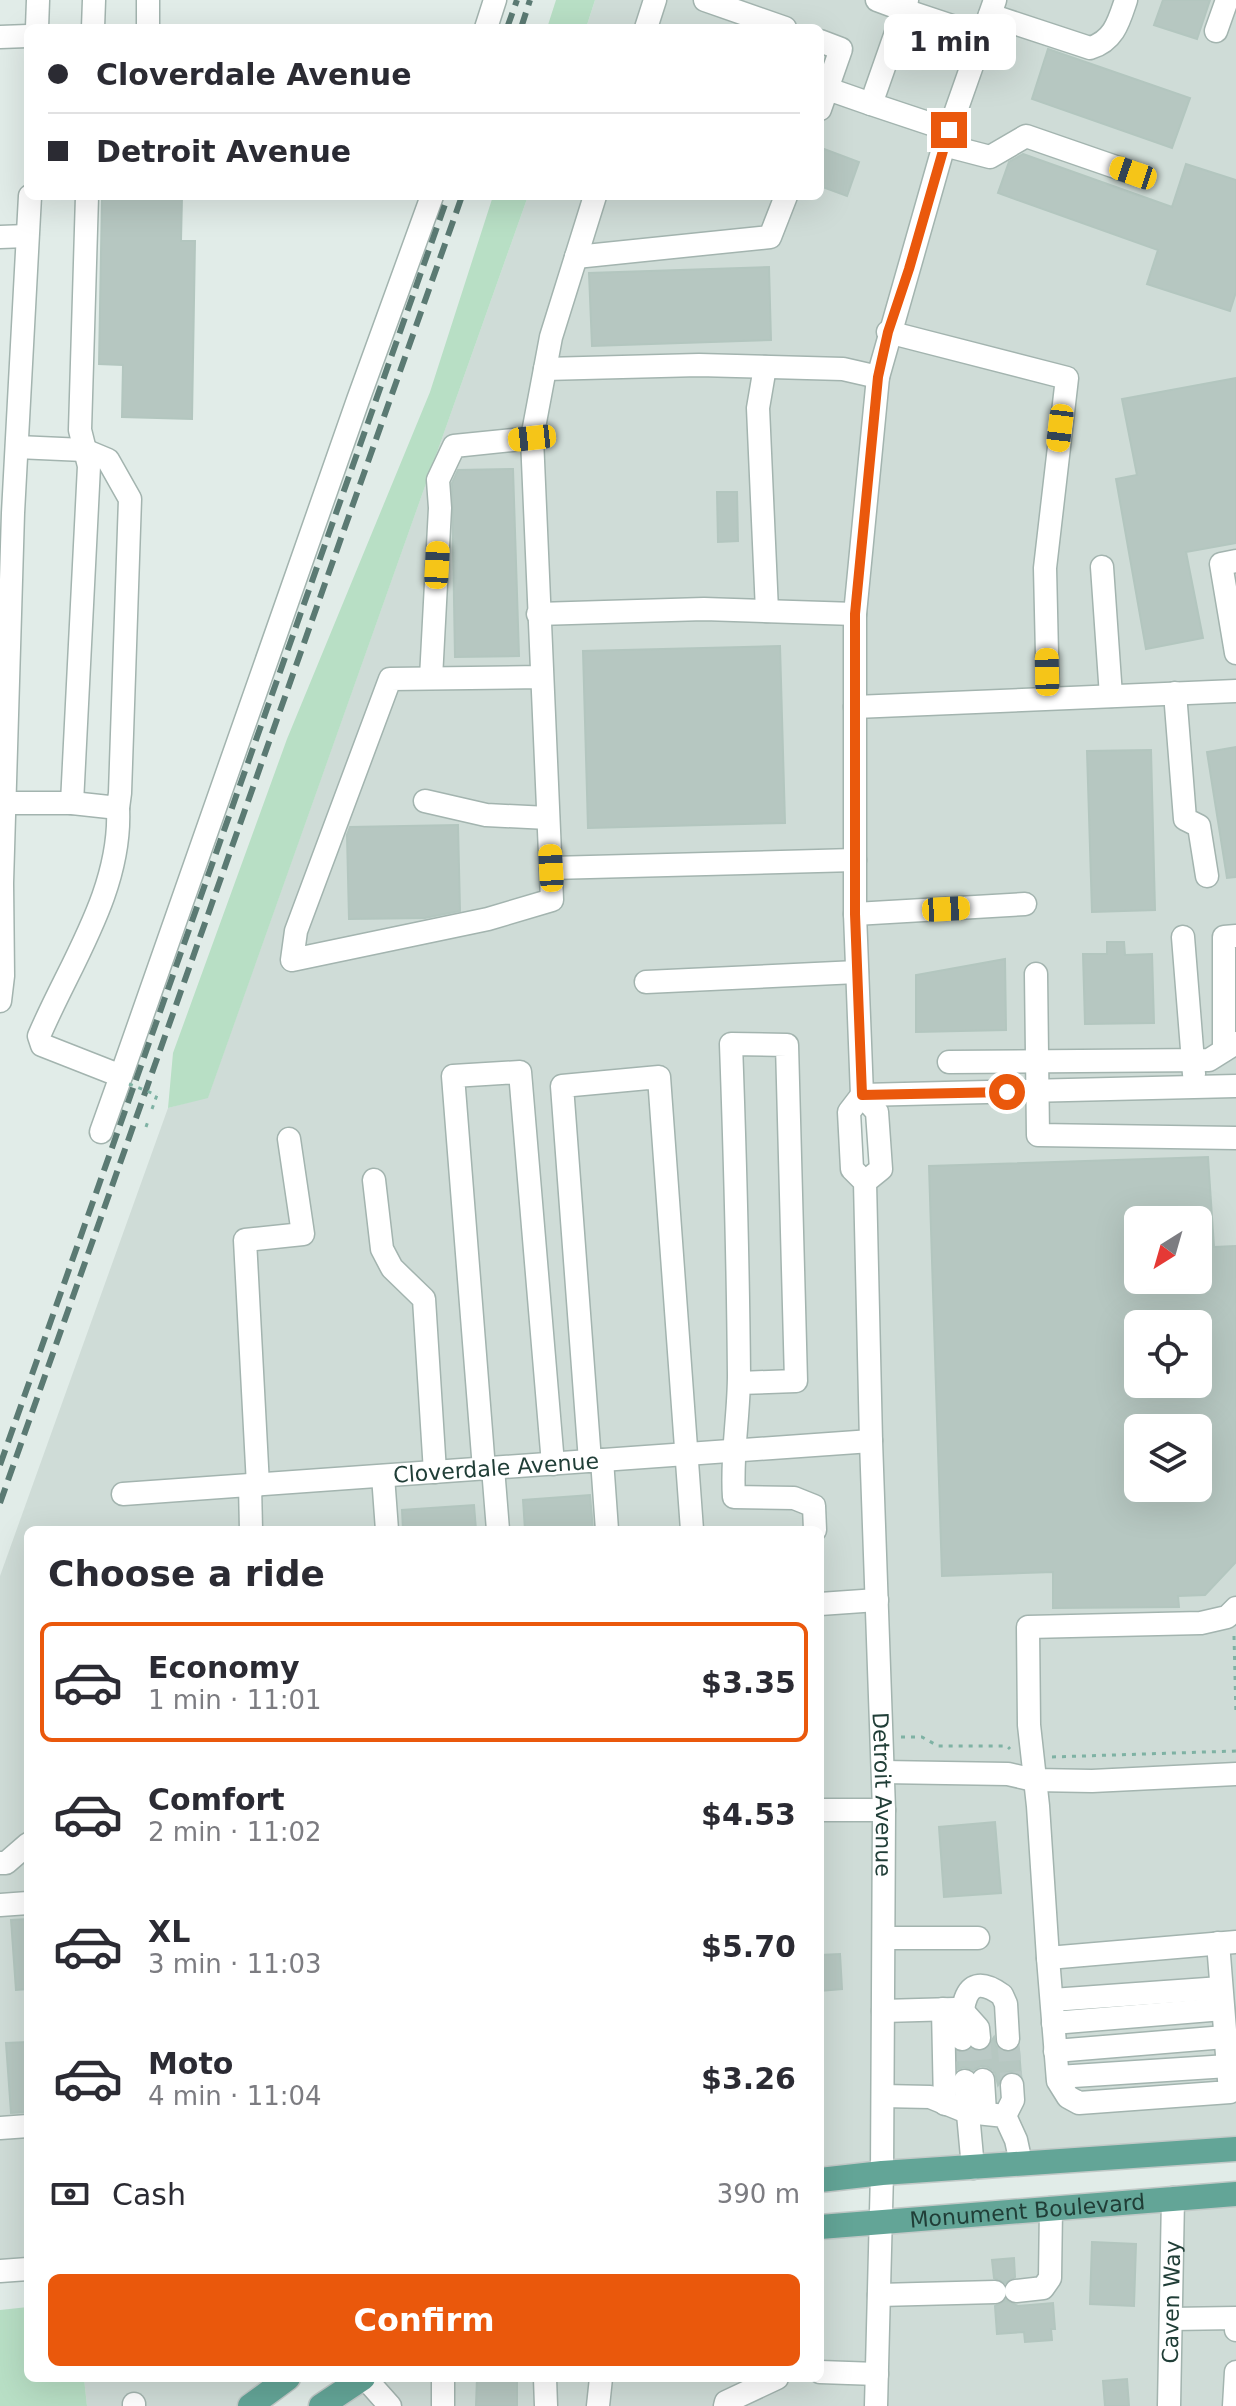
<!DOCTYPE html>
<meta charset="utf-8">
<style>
body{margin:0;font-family:"DejaVu Sans",sans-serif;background:#f7f7f7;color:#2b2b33;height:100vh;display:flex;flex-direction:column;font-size:30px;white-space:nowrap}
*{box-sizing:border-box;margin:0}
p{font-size:26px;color:#7c7c81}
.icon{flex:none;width:44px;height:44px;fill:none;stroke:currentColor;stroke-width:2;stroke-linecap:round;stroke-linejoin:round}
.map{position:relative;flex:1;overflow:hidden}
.sheet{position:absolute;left:24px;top:1526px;width:800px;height:856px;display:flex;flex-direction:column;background:#fff;border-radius:12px;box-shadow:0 8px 32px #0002}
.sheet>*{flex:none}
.guide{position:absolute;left:24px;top:24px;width:800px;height:176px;border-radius:12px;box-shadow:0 8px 32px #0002;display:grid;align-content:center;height:176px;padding:0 24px;background:#fff}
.needle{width:52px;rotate:217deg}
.fabs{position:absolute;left:1124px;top:1206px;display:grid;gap:16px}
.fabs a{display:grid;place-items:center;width:88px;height:88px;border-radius:12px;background:#fff;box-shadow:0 8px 32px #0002;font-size:40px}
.end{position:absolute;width:36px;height:36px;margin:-18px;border:10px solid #ea580c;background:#fff;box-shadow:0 0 0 4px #fff}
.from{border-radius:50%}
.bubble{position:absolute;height:56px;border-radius:12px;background:#fff;box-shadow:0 8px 32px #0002;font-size:26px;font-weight:800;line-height:56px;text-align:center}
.car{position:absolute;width:24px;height:48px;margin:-24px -12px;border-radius:10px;box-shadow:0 0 6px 2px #0007;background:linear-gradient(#f5c518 24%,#345 0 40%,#f5c518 0 76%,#345 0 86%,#f5c518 0)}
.guide b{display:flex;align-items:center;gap:28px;height:76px;font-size:30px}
.guide b+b{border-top:2px solid #e1e1e2}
.guide i{width:20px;height:20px;background:#2b2b33}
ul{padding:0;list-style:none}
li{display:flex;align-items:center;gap:24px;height:120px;margin:0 16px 12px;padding:0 8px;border:4px solid transparent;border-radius:12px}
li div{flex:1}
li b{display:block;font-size:30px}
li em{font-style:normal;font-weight:800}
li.selected{border-color:#ea580c}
li>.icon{width:72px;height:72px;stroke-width:1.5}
h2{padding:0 24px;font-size:36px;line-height:96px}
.pay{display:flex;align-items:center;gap:20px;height:88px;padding:0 24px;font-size:30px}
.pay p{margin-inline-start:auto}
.button{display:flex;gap:16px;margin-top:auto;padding:16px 24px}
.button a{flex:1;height:92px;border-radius:12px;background:#ea580c;color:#fff;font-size:32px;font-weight:800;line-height:92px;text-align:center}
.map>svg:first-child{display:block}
.built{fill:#cfdcd7;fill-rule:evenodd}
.green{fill:#b8dfc5}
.building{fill:#b6c7c1;stroke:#b3c6bf;stroke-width:2;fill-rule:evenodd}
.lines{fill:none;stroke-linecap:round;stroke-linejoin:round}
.minor-tunnel{stroke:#bac9c5;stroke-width:22;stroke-dasharray:22 11;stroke-linecap:butt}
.minor-casing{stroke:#a3b4af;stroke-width:25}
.major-casing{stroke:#c1c9c7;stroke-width:27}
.path{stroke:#7fb2a4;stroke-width:3;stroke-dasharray:4 6;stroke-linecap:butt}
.minor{stroke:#fff;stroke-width:22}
.major{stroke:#63a597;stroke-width:24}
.rail{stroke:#5b7a73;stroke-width:6;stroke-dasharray:16 8;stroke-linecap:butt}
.path-bridge{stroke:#7fb2a4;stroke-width:3;stroke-dasharray:4 6;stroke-linecap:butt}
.route{stroke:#ea580c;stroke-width:10}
.labels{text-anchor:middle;stroke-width:7;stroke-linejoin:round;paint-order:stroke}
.street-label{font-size:22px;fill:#203e37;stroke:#f2f9f5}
</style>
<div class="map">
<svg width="1236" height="2406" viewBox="0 0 1236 2406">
<rect width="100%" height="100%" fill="#e1ece8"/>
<path class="built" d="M595,0h641v2150l-416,30v-650h-792v739l-28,2v-695l168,-468 40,-11 320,-901h292v-168h-234zM862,1096l19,73h-29zM1138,1220h60v60h-60zM1138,1324h60v60h-60zM1138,1428h60v60h-60z
M1236,2194v212h-915l42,-28h457v-151z
M84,2378h204l-38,28h-163z"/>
<path class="green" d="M556,0h39l-9,28h-39z
M493,196h35l-320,902 -40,10 5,-55 114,-314 143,-347z
M28,2307v71h56l3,28h-87v-96z"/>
<path class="building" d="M1163,0h47l-13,39 -43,-14z
M1048,49l142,49 -18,50 -140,-49z
M824,149l35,13 -12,34 -27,-10v-26z
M1023,154l149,53 14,-43 50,16v112l-6,19 -83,-27 11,-34 -160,-57 11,-31z
M102,196h80l-1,45h14l-3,178 -70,-2 1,-52 -24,-1z
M769,267l2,73 -179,6 -3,-73z
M1236,378v165l-50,9 17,86 -57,11 -30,-170 21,-4 -15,-76z
M513,469l6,187 -64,1 -3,-174 6,-13z
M717,492h20l1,49 -20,1z
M780,646l5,177 -197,5 -5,-177z
M1236,747v130l-9,1 -20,-126z
M1151,750l4,160 -63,2 -5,-161z
M458,825l2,86 -35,7 -76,1 -2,-84 3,-8z
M1107,942h17l1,13 27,-1 2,69 -69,1 -2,-70h24z
M1005,959l1,71 -90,2v-57z
M1208,1157l6,90 22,-1v316l-31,33 -27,1 1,11 -126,1v-36l-111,4 -13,-410zM1138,1220h60v60h-60zM1138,1324h60v60h-60zM1138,1428h60v60h-60z
M590,1495l3,35h-68l-2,-30z
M474,1505l2,25h-73l-1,-20z
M995,1822l6,71 -57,4 -5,-70z
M28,1919v70l-12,1 -5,-70z
M840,1954l2,35 -22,2v-36z
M994,2037l2,9 5,5 9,2 8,-5 1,2 2,25 -9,-4 -7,2 -7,12 -3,-12 -7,-6 -7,-1 -8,4 -9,-3 -6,2v-17l28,-2z
M28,2042v70l-17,1 -5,-70z
M1092,2242l44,2 -2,62 -44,-2z
M1014,2258l1,19 -10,6 -11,-5 -2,-18z
M1006,2300l12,6 35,-3 2,26h-4l1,11 -27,2 -1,-10 -27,2 -2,-28z
M477,2378h40v28h-41z
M1127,2379l2,27h-24l-2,-25z"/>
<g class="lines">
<path class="minor-tunnel" d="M979,2038l4,42
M962,2039l3,42
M1008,2039l4,46"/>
<g class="minor-casing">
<g id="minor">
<path d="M705,0l80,28"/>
<path d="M877,0l27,10 3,-10"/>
<path d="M995,0l-51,145 -66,232 -23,237v300l7,181 374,-9"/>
<path d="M990,15l100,33c24,-7 29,-27 36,-48"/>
<path d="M37,28l1,-28"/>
<path d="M93,28l1,-28"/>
<path d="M148,28v-28"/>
<path d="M486,28l9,-28"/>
<path d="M646,28l9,-28"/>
<path d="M1216,31l11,-31"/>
<path d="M0,37l28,-1"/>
<path d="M820,41l21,8 -21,60"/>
<path d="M828,89l43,15"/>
<path d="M949,130l-78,-26 33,-94 78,26"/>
<path d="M944,145l46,12 36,-21 107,37"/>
<path d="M0,237l27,-1"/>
<path d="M576,257l194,-20 16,-41"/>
<path d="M888,332l179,46 -22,190 3,130"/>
<path d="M765,367l-7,41 9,203"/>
<path d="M545,369l154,-4 144,4 35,8"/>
<path d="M1236,561l-15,3 15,89"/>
<path d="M1102,567l9,129"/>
<path d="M538,614l166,-5 151,5"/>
<path d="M542,677l-152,2 -94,252 -4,29 196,-41 64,-19 -20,-462 19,-101 44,-141"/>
<path d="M431,678l9,-170 -2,-28 16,-34 78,-8"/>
<path d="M1175,693l10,126 14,7 8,50"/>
<path d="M855,707l381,-16"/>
<path d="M425,801l61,14 62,3"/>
<path d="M4,803h68l46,5 2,-15 10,-294 -22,-39 -24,-10 -67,-3"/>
<path d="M72,803l17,-337 -9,-36 7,-234"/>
<path d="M118,808c4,82 -48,155 -79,228l3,9 79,31 237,-676 74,-204"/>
<path d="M551,868l304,-8"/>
<path d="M855,914l170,-10"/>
<path d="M1183,937l11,137"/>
<path d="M1036,974l2,161 198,3"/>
<path d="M646,982l211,-10"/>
<path d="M0,1001l3,-25 -1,-93 11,-370 17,-317"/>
<path d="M1224,1050v-113l12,-1"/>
<path d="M949,1062l260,-2 27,-17"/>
<path d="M101,1132l20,-56"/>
<path d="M374,1180l8,69 10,19 32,31 11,173"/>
<path id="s1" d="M865,1182l16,-13 -4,-57 -15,-17 -13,17 3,57 13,13 6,259 13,369 -2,363 -6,233"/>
<path d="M739,1383l57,-2 -9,-336 -56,-1c4,111 7,221 8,331 0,41 -8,81 -5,122l60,1 20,8 1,24"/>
<path d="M602,1460l5,70"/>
<path d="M590,1461l-28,-375 97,-9 33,453"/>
<path d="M493,1468l5,62"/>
<path d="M484,1469l-31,-393 67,-4 33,392"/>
<path d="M383,1476l4,54"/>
<path d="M250,1485l1,45"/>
<path d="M258,1485l-13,-245 58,-6 -14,-95"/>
<path id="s2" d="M123,1494l748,-53"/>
<path d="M820,1604l57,-4"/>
<path d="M1236,1608l-9,9 -26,6 -173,4 1,98 9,81 10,152 188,-16"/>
<path d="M883,1772l125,2 26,6 58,1 144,-7"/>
<path d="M820,1810h64"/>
<path d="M0,1863h6l22,-19"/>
<path d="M0,1905l28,-2"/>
<path d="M884,1938h94"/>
<path d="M1048,1958l10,123 10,16 11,6 151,-11 -12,-149"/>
<path d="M1052,2000l169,-12"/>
<path d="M943,2009l2,95"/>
<path d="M961,2009l17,19 1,10"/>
<path d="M883,2011l72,-2"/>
<path d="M1053,2023l170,-14"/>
<path d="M962,2039c-1,-27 0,-73 40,-44l4,9 2,35"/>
<path d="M1055,2051l170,-14"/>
<path d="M1058,2077l170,-11"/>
<path d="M983,2080l2,32"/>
<path d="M965,2081l8,87"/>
<path d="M883,2096l47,1 37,15 38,4 11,24 5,23"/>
<path d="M1005,2116l8,-16 -1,-15"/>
<path d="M0,2128l28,-2"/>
<path d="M0,2271l28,-2"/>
<path d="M1016,2291l27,-3 7,-10 1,-70"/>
<path d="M879,2295l116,-3"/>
<path d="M1171,2319l65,-1v12"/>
<path d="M820,2372l57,2"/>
<path d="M365,2378l25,28"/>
<path d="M545,2378l1,28"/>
<path d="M134,2406v-2"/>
<path d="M443,2406v-28"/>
<path d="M598,2406l3,-28"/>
<path d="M725,2406l1,-4 51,-24"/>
<path id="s3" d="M1169,2406l4,-208"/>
<path d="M1234,2406l2,-34"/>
</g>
</g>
<g class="major-casing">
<g id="major">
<path d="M820,2180l62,-7 354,-24"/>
<path id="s4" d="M820,2227l416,-33"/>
<path d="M250,2406l38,-28"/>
<path d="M321,2406l42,-28"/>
</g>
</g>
<path class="path" d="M152,1109l5,-14
M146,1127l2,-6
M1234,1636l2,80
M901,1737h21l16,9h69l3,3
M1052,1757l184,-6"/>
<use href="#minor" class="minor"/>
<use href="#major" class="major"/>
<path class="rail" d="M507,28l10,-28
M521,28l9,-28
M0,1465l448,-1269
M0,1503l462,-1307"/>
<path class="path-bridge" d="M129,1084l28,11"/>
</g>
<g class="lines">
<path class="route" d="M949,130l-40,139 -21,63 -10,45 -23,237v300l7,181 145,-3"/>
</g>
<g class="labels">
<g class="street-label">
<text dy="8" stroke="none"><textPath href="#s2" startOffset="374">Cloverdale Avenue</textPath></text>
<text dy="8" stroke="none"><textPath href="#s1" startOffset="810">Detroit Avenue</textPath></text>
<text dy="8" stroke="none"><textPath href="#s4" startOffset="208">Monument Boulevard</textPath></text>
<text dy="8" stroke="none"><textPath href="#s3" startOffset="104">Caven Way</textPath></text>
</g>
</g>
</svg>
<div class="fabs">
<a><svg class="needle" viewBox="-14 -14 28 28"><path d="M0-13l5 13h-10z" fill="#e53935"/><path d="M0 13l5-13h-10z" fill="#7c7c81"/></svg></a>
<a><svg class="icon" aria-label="locate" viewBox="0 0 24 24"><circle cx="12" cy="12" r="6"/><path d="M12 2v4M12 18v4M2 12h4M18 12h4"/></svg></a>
<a><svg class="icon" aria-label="layers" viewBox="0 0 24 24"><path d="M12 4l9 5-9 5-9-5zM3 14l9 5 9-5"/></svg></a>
</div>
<i class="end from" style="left:1007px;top:1092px"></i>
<i class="end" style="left:949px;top:130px"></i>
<div class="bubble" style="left:884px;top:14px;width:132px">1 min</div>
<i class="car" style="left:1133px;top:173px;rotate:289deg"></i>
<i class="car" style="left:1060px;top:428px;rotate:187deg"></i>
<i class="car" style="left:532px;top:438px;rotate:264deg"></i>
<i class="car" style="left:437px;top:565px;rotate:3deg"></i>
<i class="car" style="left:1047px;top:672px;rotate:359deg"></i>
<i class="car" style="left:551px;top:868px;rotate:357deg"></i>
<i class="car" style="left:946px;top:909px;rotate:87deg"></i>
<div class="guide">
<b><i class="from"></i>Cloverdale Avenue</b>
<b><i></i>Detroit Avenue</b>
</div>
<section class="sheet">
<h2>Choose a ride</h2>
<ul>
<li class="selected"><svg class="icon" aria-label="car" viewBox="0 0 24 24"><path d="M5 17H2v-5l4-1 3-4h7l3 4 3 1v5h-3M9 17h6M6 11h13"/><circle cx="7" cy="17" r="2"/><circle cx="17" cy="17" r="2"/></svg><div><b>Economy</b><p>1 min · 11:01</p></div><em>$3.35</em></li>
<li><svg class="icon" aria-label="car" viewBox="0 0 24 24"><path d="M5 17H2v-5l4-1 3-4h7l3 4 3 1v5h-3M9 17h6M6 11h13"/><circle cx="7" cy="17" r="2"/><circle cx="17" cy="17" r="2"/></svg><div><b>Comfort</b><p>2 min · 11:02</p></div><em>$4.53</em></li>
<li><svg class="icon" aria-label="car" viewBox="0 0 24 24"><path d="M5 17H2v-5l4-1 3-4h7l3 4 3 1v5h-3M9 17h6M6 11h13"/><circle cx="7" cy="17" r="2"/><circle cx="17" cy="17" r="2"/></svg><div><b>XL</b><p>3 min · 11:03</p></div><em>$5.70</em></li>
<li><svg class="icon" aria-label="car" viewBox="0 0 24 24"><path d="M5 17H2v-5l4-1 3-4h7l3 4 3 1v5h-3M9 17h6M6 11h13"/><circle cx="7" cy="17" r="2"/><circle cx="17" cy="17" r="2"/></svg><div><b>Moto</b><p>4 min · 11:04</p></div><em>$3.26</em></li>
</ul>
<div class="pay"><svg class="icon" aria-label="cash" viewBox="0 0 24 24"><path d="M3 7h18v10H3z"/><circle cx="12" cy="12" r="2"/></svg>Cash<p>390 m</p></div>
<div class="button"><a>Confirm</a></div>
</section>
</div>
